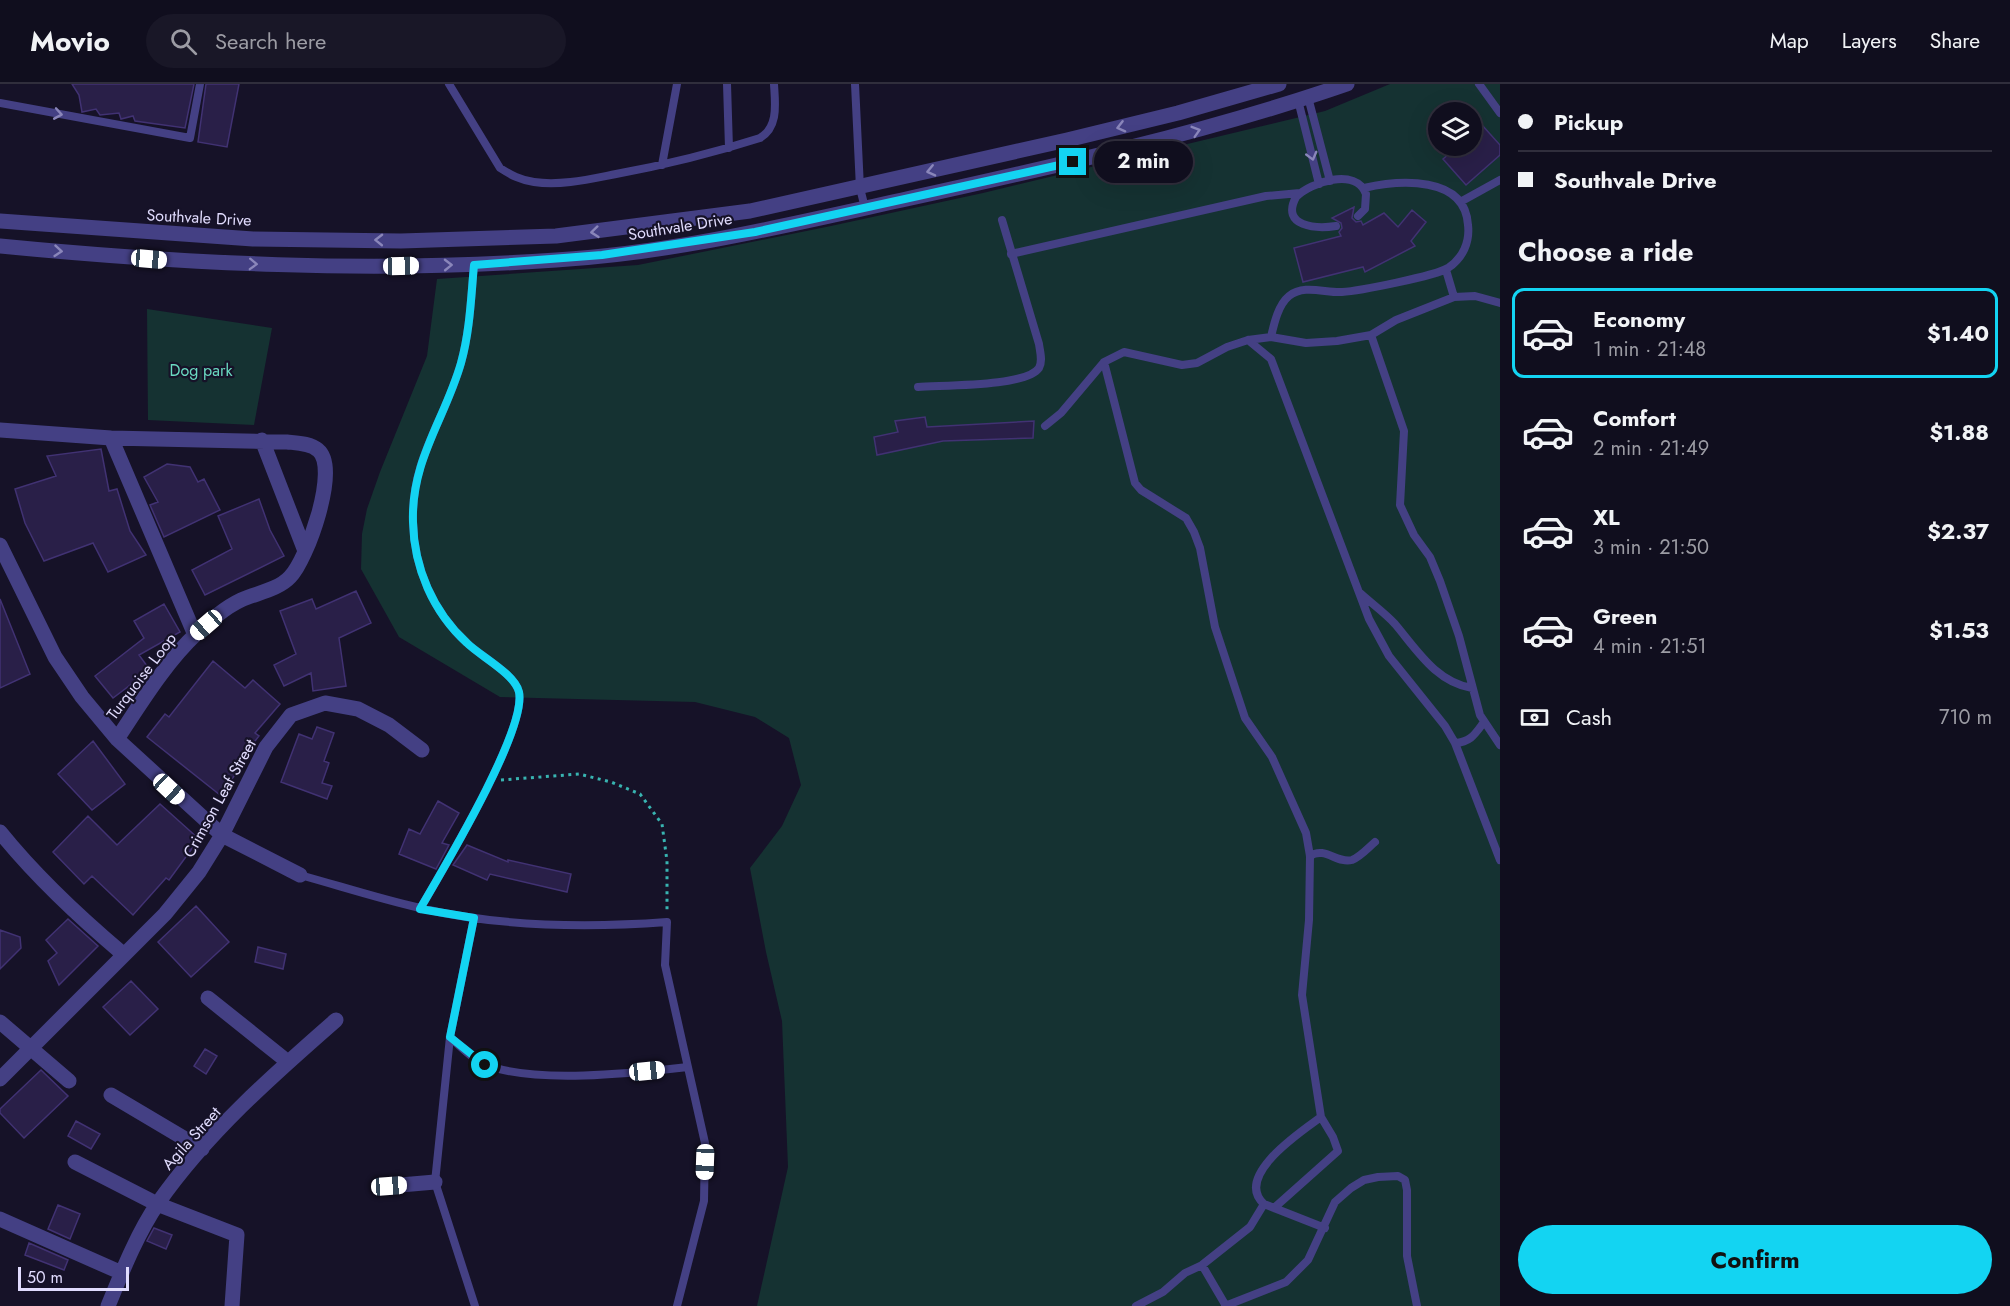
<!DOCTYPE html>
<meta charset="utf-8">
<style>
body{margin:0;font-family:Jost,sans-serif;background:#191727;color:#f1f3f6;height:100vh;display:flex;flex-direction:column;font-size:22px;white-space:nowrap}
*{box-sizing:border-box;margin:0}
p{font-size:20px;color:#9c9ca4}
.icon{flex:none;width:33px;height:33px;fill:none;stroke:currentColor;stroke-width:2;stroke-linecap:round;stroke-linejoin:round}
.map{position:relative;flex:1;overflow:hidden}
.panel{display:flex;flex-direction:column;background:#100e1e;width:510px}
.panel>*{flex:none}
.guide{display:grid;align-content:center;height:132px;padding:0 18px;background:#100e1e}
.buttons{position:absolute;left:1428px;top:18px;display:grid;gap:12px}
.buttons a{display:grid;place-items:center;width:54px;height:54px;border-radius:50%;background:#100e1e;box-shadow:0 6px 24px #0002,0 0 0 2px #302e3c;font-size:30px}
.scale{position:absolute;left:18px;bottom:15px;width:111px;box-sizing:border-box;padding-left:6px;border:3px solid #e0dbfd;border-top:0;font-size:16px;line-height:21px;white-space:nowrap;color:#e0dbfd;-webkit-text-stroke:4px #161228;paint-order:stroke}
.end{position:absolute;width:27px;height:27px;margin:-14px;border:8px solid #13d4f2;background:#111;box-shadow:0 0 0 3px #111}
.from{border-radius:50%}
.bubble{position:absolute;height:42px;border-radius:21px;background:#100e1e;box-shadow:0 6px 24px #0002,0 0 0 2px #302e3c;font-size:20px;font-weight:700;line-height:42px;text-align:center}
.car{position:absolute;width:18px;height:36px;margin:-18px -9px;border-radius:8px;box-shadow:0 0 4px 2px #0007;background:linear-gradient(#fff 24%,#345 0 40%,#fff 0 76%,#345 0 86%,#fff 0)}
.guide b{display:flex;align-items:center;gap:21px;height:57px;font-size:22px}
.guide b+b{border-top:2px solid #302e3c}
.guide i{width:15px;height:15px;background:#f1f3f6}
ul{padding:0;list-style:none}
li{display:flex;align-items:center;gap:18px;height:90px;margin:0 12px 9px;padding:0 6px;border:3px solid transparent;border-radius:12px}
li div{flex:1}
li b{display:block;font-size:22px}
li em{font-style:normal;font-weight:700}
li.current{border-color:#13d4f2}
li>.icon{width:54px;height:54px;stroke-width:1.5}
h2{padding:0 18px;font-size:27px;line-height:72px}
.pay{display:flex;align-items:center;gap:15px;height:66px;padding:0 18px;font-size:22px}
.pay p{margin-inline-start:auto}
.button{display:flex;gap:12px;margin-top:auto;padding:12px 18px}
.button a{flex:1;height:69px;border-radius:36px;background:#13d4f2;color:#111;font-size:24px;font-weight:700;line-height:69px;text-align:center}
header{display:flex;align-items:center;gap:36px;box-sizing:border-box;height:84px;padding:0 30px;background:#100e1e;border-bottom:2px solid #302e3c}
header strong{font-size:28px}
nav{display:flex;gap:33px;margin-inline-start:auto;font-size:21px}
.search{width:420px;height:54px;background:#191727;display:flex;align-items:center;gap:15px;box-sizing:border-box;padding:0 21px;border-radius:33px;color:#9c9ca4;font-size:22px}
main{display:flex;flex:1;min-height:0}
.map>svg:first-child{display:block}
.green{fill:#153232;fill-rule:evenodd}
.building{fill:#291f48;stroke:#413273;stroke-width:1.5}
.lines{fill:none;stroke-linecap:round;stroke-linejoin:round}
.path{stroke:#38b4b1;stroke-width:3;stroke-dasharray:3 4.5;stroke-linecap:butt}
.service{stroke:#444084;stroke-width:8}
.minor{stroke:#444084;stroke-width:15}
.tertiary{stroke:#444084;stroke-width:15}
.oneway{stroke:#8a86ba}
.route{stroke:#13d4f2;stroke-width:8}
.labels{text-anchor:middle;stroke-width:4.5;stroke-linejoin:round;paint-order:stroke}
.street-label{font-size:16px;fill:#e0dbfd;stroke:#161228}
.park-label{font-size:16px;fill:#6adac1;stroke:#161228}
</style>
<header>
<strong>Movio</strong>
<div class="search"><svg class="icon" aria-label="search" viewBox="0 0 24 24"><circle cx="10" cy="10" r="6"/><path d="M15 15l6 6"/></svg>Search here</div>
<nav><a>Map</a><a>Layers</a><a>Share</a></nav>
</header>
<main>
<div class="map">
<svg width="1500" height="1222" viewBox="0 0 1500 1222">
<rect width="100%" height="100%" fill="#161228"/>
<path class="green" d="M1390,0h110v1222h-743l31,-139 -6,-146 -16,-69 -16,-84 32,-42 19,-41 -12,-47 -34,-21 -60,-15 -195,-5 -101,-60 -38,-68 1,-35 5,-25 13,-37 47,-116 10,-77 201,-14 193,-39 152,-33 342,-82zM1438,28h34v34h-34z
M147,225l125,19 -18,97 -106,-5z"/>
<path class="building" d="M72,0h122l-9,44 -50,-7 -2,-5 -12,3 -2,-6 -19,2 -4,-6 -14,3 -3,-17z
M206,0h33l-12,63 -29,-5z
M1482,41l18,20v10l-34,30 -23,-26 15,-13h14v-12z
M1354,123l-2,11 4,4 5,-1 2,4 21,-12 14,14 14,-17 14,12 -15,19 4,5 -50,26 -2,-5 -60,15 -9,-34 47,-12 -2,-4 3,-4 -1,-5 -9,-5z
M925,333l2,10 107,-6 -1,17 -90,3 -66,14 -3,-18 24,-5 -3,-11z
M101,365l8,42 8,-2 13,42 16,24 -38,17 -15,-29 -49,18 -19,-38 -10,-34 41,-13 -9,-20z
M167,380l23,3 8,15 6,-3 16,31 -56,27 -14,-32 8,-3 -14,-25z
M259,415l11,31 14,26 -79,39 -13,-25 40,-21 -14,-33z
M356,507l15,32 -32,15 7,48 -33,5 -2,-18 -27,13 -10,-21 22,-11 -16,-43 32,-12 4,10z
M0,515l30,75 -30,14z
M164,520l16,28 -41,23 11,15 -37,28 -18,-22 49,-38 -10,-17z
M213,577l32,27 8,-8 27,24 -25,29 4,3 -25,32 4,3 -18,24 -73,-58 18,-23 4,3z
M317,643l17,6 -10,28 5,2 -7,20 10,3 -5,13 -46,-17 18,-48 13,5z
M93,657l32,43 -33,26 -34,-36z
M438,717l21,12 -17,30 7,2 -13,24 -37,-15 10,-25 11,5z
M160,720l39,35 -30,41 -3,-2 -33,37 -41,-39 -8,8 -31,-32 35,-36 29,29z
M467,761l41,17v-2l63,14 -4,18 -77,-18 -3,6 -34,-15z
M196,822l33,36 -38,35 -33,-35z
M68,835l30,27 -39,39 -11,-24 9,-8 -11,-13z
M0,846l20,7 1,11 -21,21z
M258,863l28,7 -3,15 -28,-7z
M131,897l27,28 -28,26 -27,-28z
M205,965l12,7 -11,18 -12,-8z
M41,986l27,26 -44,42 -24,-25v-4z
M76,1037l24,13 -9,15 -23,-13z
M58,1121l22,9 -10,25 -22,-10z
M154,1144l18,7 -6,14 -19,-8z
M29,1159l39,17 -4,10 -39,-15z"/>
<g class="lines">
<path class="path" d="M501,696l78,-6 32,8 29,12 22,30 5,37v52"/>
<path class="service" d="M449,0l51,84c11,7 20,12 34,14 27,4 56,-3 82,-8 49,-9 97,-21 144,-36 19,-11 15,-35 14,-54
M727,0l2,64
M855,0l5,104 5,20
M1479,0l21,29
M1308,13l22,84
M1298,16l21,84
M0,19l190,35 10,-54
M662,81l15,-81
M1462,117l38,-21
M1336,142c-19,3 -56,1 -40,-29 15,-15 60,-30 70,-3l-1,15 -7,7
M1011,170l255,-58 34,-3
M1446,186l8,27
M1371,251l33,96 -4,74 14,30 16,22 10,24 19,55 21,79 20,30
M1271,253c3,-13 7,-32 18,-41 15,-12 36,-3 53,-4 17,-1 93,-16 106,-24 15,-10 22,-26 20,-43 -3,-50 -69,-45 -104,-37
M1248,256l23,19 98,260 20,37 56,70 10,17 45,117
M1104,278l31,121 6,7 45,28 8,14 6,16 15,79 30,91 27,39 34,76 4,23 -1,64 -7,75 19,122c-19,14 -88,59 -57,87
M918,303c24,-2 108,0 121,-19 4,-7 1,-16 0,-24l-37,-124
M1045,342l16,-13 43,-51 20,-10 58,13 15,-2 30,-16 21,-7 23,-3 35,6 31,-2 34,-6 25,-15 58,-23 21,-1 25,7
M1360,509c11,10 25,20 35,31 22,26 41,58 77,64
M1455,659c16,-1 20,-9 29,-21
M1310,772c15,-10 27,8 42,4 8,-3 17,-13 23,-18
M300,791c40,11 80,24 120,33 80,19 165,20 247,14l-2,43 40,178 -1,58 -27,105
M420,825c22,-38 107,-179 99,-217 -4,-18 -39,-36 -52,-49 -34,-31 -53,-75 -54,-121 -2,-64 32,-102 48,-159 9,-32 10,-66 13,-98
M474,834l-24,119 -15,145 40,124
M450,953c10,9 23,23 36,28 50,19 147,8 201,2
M1274,1124l64,-57 -5,-14 -12,-20
M1202,1181l24,41
M1136,1222l27,-14 22,-19 17,-8 48,-38 14,-23 61,24
M1225,1222l61,-24 22,-22 27,-58 16,-14 13,-8 14,-3 20,-1 7,4 2,10v66l10,50"/>
<path class="minor" d="M0,346l111,8 176,4c10,1 23,1 31,8 22,18 -11,110 -28,127 -12,13 -34,16 -49,23 -17,8 -31,21 -44,33 -32,30 -56,70 -80,106
M111,354l84,197
M262,356l43,111
M0,461l55,112 27,40 35,42 105,96 78,40
M0,748c37,46 78,84 123,122
M208,914l80,64
M0,938l69,59
M0,995l165,-165 34,-42 23,-37 44,-88 25,-32 34,-12 33,6 31,16 33,25
M111,1011l91,54
M75,1078l82,42 80,31 -5,71
M389,1102l46,-4
M0,1135l122,54
M108,1222c14,-34 29,-72 50,-103 48,-69 115,-128 178,-183"/>
<path class="tertiary" d="M0,137l253,18 148,2 155,-5 194,-25 317,-71 111,-27 101,-29
M0,162c185,18 371,27 556,14 117,-7 232,-35 346,-60 150,-33 300,-66 445,-116"/>
</g>
<defs><path id="oneway-chevron" d="M-2-3.5L2.5 0L-2 3.5" fill="none" stroke-width="1.6" stroke-linecap="round" stroke-linejoin="round" transform="scale(1.5)"/></defs>
<g class="oneway">
<use href="#oneway-chevron" transform="translate(58 30) rotate(10)"/>
<use href="#oneway-chevron" transform="translate(1121 43) rotate(166)"/>
<use href="#oneway-chevron" transform="translate(1196 47) rotate(-17)"/>
<use href="#oneway-chevron" transform="translate(1312 72) rotate(75)"/>
<use href="#oneway-chevron" transform="translate(931 87) rotate(167)"/>
<use href="#oneway-chevron" transform="translate(595 148) rotate(174)"/>
<use href="#oneway-chevron" transform="translate(379 156) rotate(-179)"/>
<use href="#oneway-chevron" transform="translate(58 167) rotate(5)"/>
<use href="#oneway-chevron" transform="translate(253 180) rotate(2)"/>
<use href="#oneway-chevron" transform="translate(448 181) rotate(-1)"/>
</g>
<g class="lines">
<path class="route" d="M485,981l-35,-28 24,-119 -54,-9c22,-38 107,-179 99,-217 -4,-18 -39,-36 -52,-49 -34,-31 -53,-75 -54,-121 -2,-62 32,-103 48,-159 9,-32 10,-66 13,-98l128,-10 153,-23 318,-70"/>
</g>
<g class="labels">
<g class="street-label">
<text transform="translate(199 133) rotate(3)" y="6">Southvale Drive</text>
<text transform="translate(680 142) rotate(-9)" y="6">Southvale Drive</text>
<text transform="translate(141 592) rotate(-53)" y="6">Turquoise Loop</text>
<text transform="translate(219 714) rotate(-61)" y="6">Crimson Leaf Street</text>
<text transform="translate(191 1054) rotate(-48)" y="6">Agila Street</text>
</g>
<g class="park-label">
<text x="201" y="292">Dog park</text>
</g>
</g>
</svg>
<div class="buttons">
<a><svg class="icon" aria-label="layers" viewBox="0 0 24 24"><path d="M12 4l9 5-9 5-9-5zM3 14l9 5 9-5"/></svg></a>
</div>
<div class="scale">50 m</div>
<i class="end from" style="left:485px;top:981px"></i>
<i class="end" style="left:1073px;top:78px"></i>
<div class="bubble" style="left:1094px;top:57px;width:99px">2 min</div>
<i class="car" style="left:149px;top:175px;rotate:95deg"></i>
<i class="car" style="left:401px;top:182px;rotate:89deg"></i>
<i class="car" style="left:206px;top:541px;rotate:229deg"></i>
<i class="car" style="left:169px;top:705px;rotate:133deg"></i>
<i class="car" style="left:647px;top:987px;rotate:84deg"></i>
<i class="car" style="left:705px;top:1078px;rotate:182deg"></i>
<i class="car" style="left:389px;top:1102px;rotate:86deg"></i>
</div>
<section class="panel">
<div class="guide">
<b><i class="from"></i>Pickup</b>
<b><i></i>Southvale Drive</b>
</div>
<h2>Choose a ride</h2>
<ul>
<li class="current"><svg class="icon" aria-label="car" viewBox="0 0 24 24"><path d="M5 17H2v-5l4-1 3-4h7l3 4 3 1v5h-3M9 17h6M6 11h13"/><circle cx="7" cy="17" r="2"/><circle cx="17" cy="17" r="2"/></svg><div><b>Economy</b><p>1 min · 21:48</p></div><em>$1.40</em></li>
<li><svg class="icon" aria-label="car" viewBox="0 0 24 24"><path d="M5 17H2v-5l4-1 3-4h7l3 4 3 1v5h-3M9 17h6M6 11h13"/><circle cx="7" cy="17" r="2"/><circle cx="17" cy="17" r="2"/></svg><div><b>Comfort</b><p>2 min · 21:49</p></div><em>$1.88</em></li>
<li><svg class="icon" aria-label="car" viewBox="0 0 24 24"><path d="M5 17H2v-5l4-1 3-4h7l3 4 3 1v5h-3M9 17h6M6 11h13"/><circle cx="7" cy="17" r="2"/><circle cx="17" cy="17" r="2"/></svg><div><b>XL</b><p>3 min · 21:50</p></div><em>$2.37</em></li>
<li><svg class="icon" aria-label="car" viewBox="0 0 24 24"><path d="M5 17H2v-5l4-1 3-4h7l3 4 3 1v5h-3M9 17h6M6 11h13"/><circle cx="7" cy="17" r="2"/><circle cx="17" cy="17" r="2"/></svg><div><b>Green</b><p>4 min · 21:51</p></div><em>$1.53</em></li>
</ul>
<div class="pay"><svg class="icon" aria-label="cash" viewBox="0 0 24 24"><path d="M3 7h18v10H3z"/><circle cx="12" cy="12" r="2"/></svg>Cash<p>710 m</p></div>
<div class="button"><a>Confirm</a></div>
</section>
</main>
